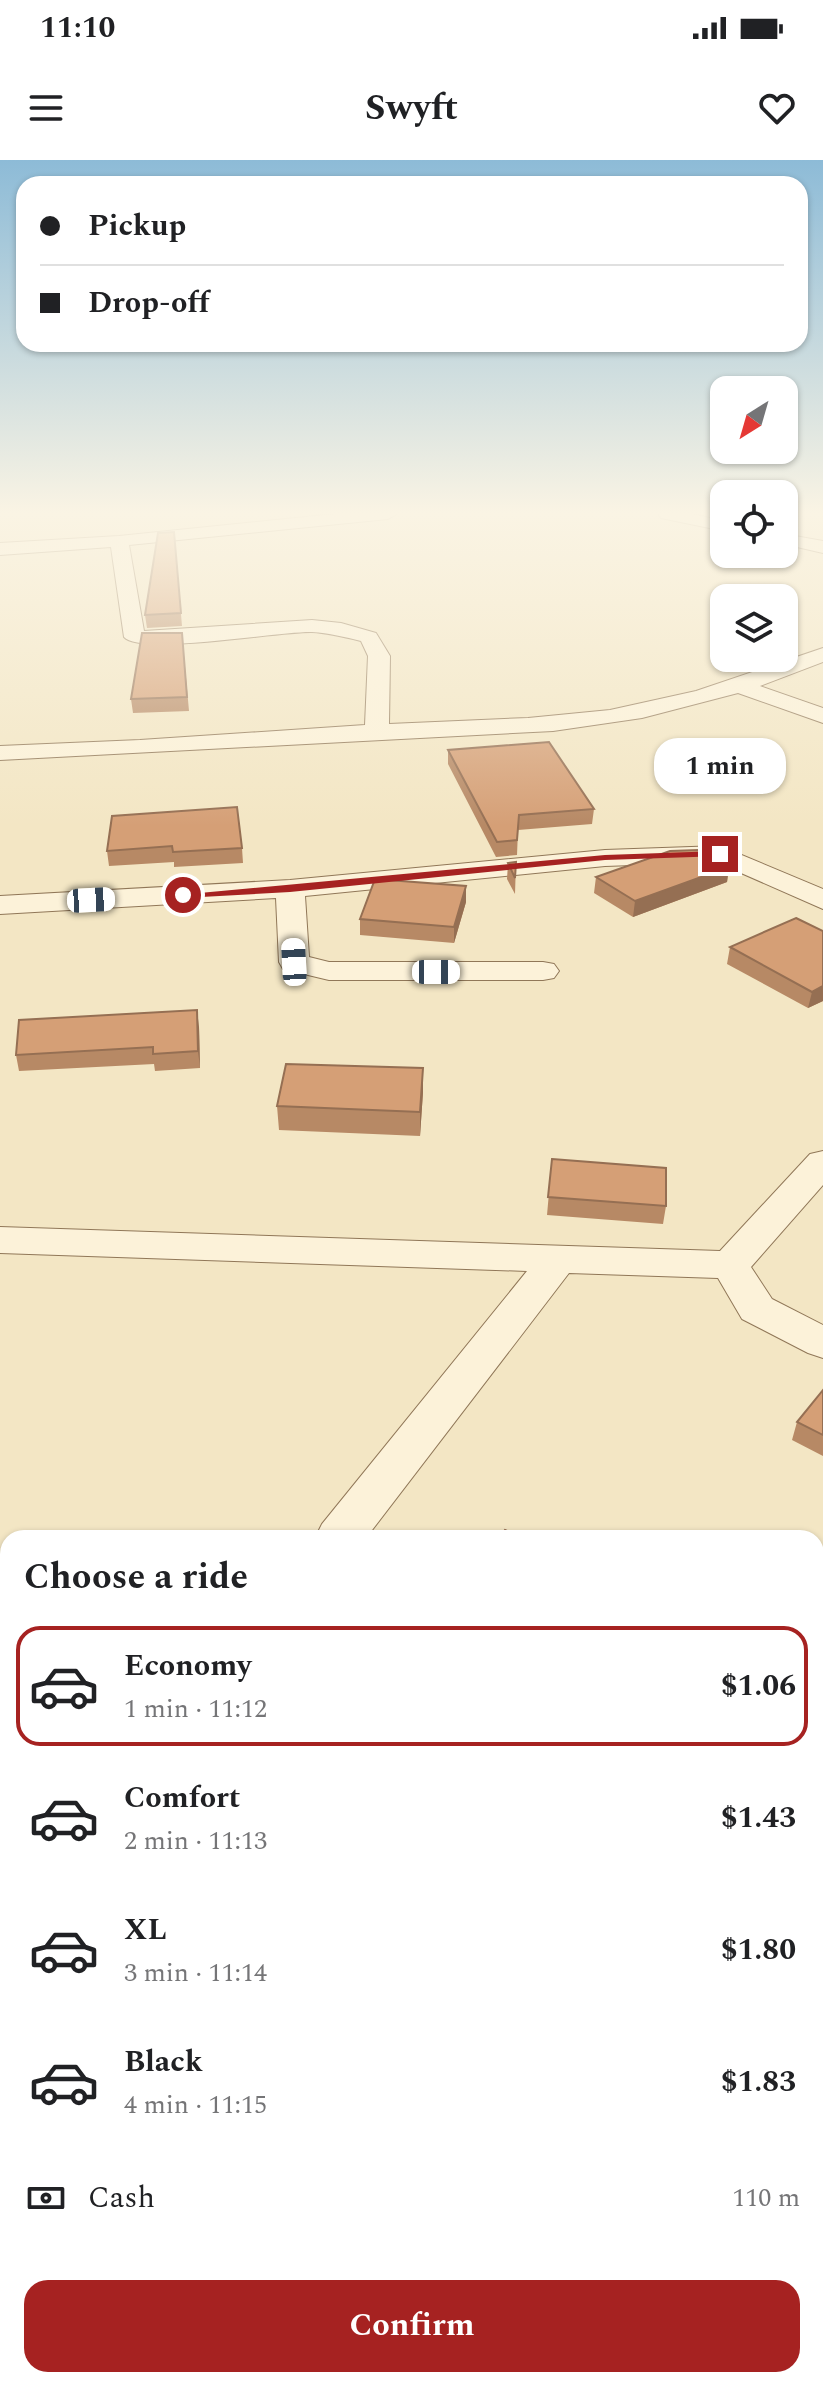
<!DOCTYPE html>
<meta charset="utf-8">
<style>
body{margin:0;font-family:Spectral,serif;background:#f6f6f6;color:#202124;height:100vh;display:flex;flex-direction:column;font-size:30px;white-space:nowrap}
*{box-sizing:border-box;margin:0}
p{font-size:26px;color:#757577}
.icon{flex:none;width:44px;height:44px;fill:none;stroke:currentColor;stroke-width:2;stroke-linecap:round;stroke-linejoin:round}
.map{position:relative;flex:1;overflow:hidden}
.drawer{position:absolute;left:0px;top:1370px;width:824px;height:858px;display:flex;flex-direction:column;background:#fff;border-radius:24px 24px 0 0;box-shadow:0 2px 6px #0004}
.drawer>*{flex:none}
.banner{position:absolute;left:16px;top:16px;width:792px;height:176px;border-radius:24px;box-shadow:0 2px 6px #0004;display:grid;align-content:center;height:176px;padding:0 24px;background:#fff}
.needle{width:52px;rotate:217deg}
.buttons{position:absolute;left:710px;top:216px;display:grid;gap:16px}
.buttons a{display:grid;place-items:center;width:88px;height:88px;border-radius:16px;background:#fff;box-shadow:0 2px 6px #0004;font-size:40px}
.end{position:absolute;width:36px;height:36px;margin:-18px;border:10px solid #a62221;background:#fff;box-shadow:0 0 0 4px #fff}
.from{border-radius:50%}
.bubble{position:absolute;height:56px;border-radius:24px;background:#fff;box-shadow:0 2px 6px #0004;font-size:26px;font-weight:700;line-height:56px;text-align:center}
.car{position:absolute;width:24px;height:48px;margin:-24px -12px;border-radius:10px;box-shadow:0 0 6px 2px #0007;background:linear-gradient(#fff 24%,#345 0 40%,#fff 0 76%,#345 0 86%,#fff 0)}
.banner b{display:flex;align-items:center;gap:28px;height:76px;font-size:30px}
.banner b+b{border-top:2px solid #e0e0e0}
.banner i{width:20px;height:20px;background:#202124}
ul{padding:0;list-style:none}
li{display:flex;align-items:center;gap:24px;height:120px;margin:0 16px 12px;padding:0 8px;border:4px solid transparent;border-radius:24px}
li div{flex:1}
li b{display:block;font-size:30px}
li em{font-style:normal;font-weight:700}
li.active{border-color:#a62221}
li>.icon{width:72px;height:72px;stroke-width:1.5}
h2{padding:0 24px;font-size:36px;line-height:96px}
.pay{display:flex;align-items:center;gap:20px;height:88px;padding:0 24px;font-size:30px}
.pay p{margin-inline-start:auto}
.action{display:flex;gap:16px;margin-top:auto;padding:16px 24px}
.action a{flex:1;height:92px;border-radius:24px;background:#a62221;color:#fff;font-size:32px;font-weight:700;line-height:92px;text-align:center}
.status{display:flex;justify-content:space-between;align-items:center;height:56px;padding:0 40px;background:#fff;direction:ltr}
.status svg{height:22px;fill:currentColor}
header{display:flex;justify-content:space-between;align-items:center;height:104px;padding:0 24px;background:#fff;font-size:36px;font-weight:700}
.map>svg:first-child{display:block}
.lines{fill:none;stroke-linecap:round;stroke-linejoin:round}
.street-casing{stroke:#907758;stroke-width:2}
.street{fill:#fcf2d9;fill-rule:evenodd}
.wall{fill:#b78965}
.shaded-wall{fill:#956f53}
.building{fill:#d59f76;stroke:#956f53;stroke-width:2}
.route{fill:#a62221}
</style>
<div class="status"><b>11:10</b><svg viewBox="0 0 49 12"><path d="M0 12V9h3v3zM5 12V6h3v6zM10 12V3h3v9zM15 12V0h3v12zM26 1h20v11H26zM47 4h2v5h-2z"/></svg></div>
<header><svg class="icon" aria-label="menu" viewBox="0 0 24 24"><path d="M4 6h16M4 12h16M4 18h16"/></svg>Swyft<svg class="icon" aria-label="heart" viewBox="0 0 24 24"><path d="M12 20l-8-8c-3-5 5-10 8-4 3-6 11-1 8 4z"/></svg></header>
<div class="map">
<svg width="823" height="2227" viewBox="0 0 823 2227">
<rect width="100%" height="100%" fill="#f3e6c4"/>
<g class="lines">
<g class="street-casing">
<path id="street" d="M335,354h62l-9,5 -259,26 15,86 168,-11 29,3 35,10 14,23 -1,68 139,-6 82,-8 86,-19 127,-43v14l-63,24 63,22v15l-85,-30 -96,25 -89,13 -553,29v-14l140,-6 225,-15 3,-69 -7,-15c-16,-4 -32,-8 -49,-9 -32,-1 -172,24 -188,5l-13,-90 -111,8v-12l119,-7z
M658,354h34l32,7v10l-63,-13z
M784,374l39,7v12l-39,-9z
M720,686l103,43v20l-107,-47 -111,4 -300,30 4,61 20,5h214l11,2 5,7 -5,7 -11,2h-214l-46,-11 -4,-7 -3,-64 -276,16v-18l290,-16 315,-30z
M823,991v34l-72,82 21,32 51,26v33l-15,-5 -66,-34 -24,-41 -149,-5 -203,265h-51l7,-14 205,-253 -527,-18v-26l720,24 90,-97z
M0,1553l8,3v50l-8,-3z
M8,1754v69l-8,3v-69z"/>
</g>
<use href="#street" class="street"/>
</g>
<path class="wall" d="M174,372l8,94 -35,2 -2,-13z
M182,473l7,78 -56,2 -2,-14z
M448,590l146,59 -2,15 -74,6 -1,25 -21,2 -48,-93z
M112,656l130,32 1,15 -69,4v-5l-65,4 -2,-15z
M516,702l-1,32 -8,-15 1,-16z
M729,707l-2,15 -94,35 -39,-24 2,-16z
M466,726v16l-12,41 -94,-8v-16z
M823,771v70l-15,7 -81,-44 3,-17z
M199,867l1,41 -45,3 -1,-7 -135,7 -3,-16z
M423,908v24l-3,44 -141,-6 -2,-24z
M552,999l114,47 -3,18 -116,-9z
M823,1230v66l-31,-16 5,-18z"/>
<path class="shaded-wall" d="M729,707l-2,15 -94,35 2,-16z
M466,726v16l-12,41v-16z
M823,826v15l-15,7 4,-16z
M197,850l2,17 1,41 -2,-17z
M423,908v24l-3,44v-24z"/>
<path class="building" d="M174,372l7,81 -36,2 13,-82z
M142,473h40l5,64 -56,2z
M549,582l45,67 -75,6 -2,25 -20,2 -49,-92z
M237,647l5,41 -69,4 -1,-6 -65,5 5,-35z
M699,690l30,17 -94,34 -39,-24 74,-26z
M516,702l-1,16 -7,-15z
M375,719l91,7 -12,41 -94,-8z
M796,758l27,13v55l-11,6 -82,-45z
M197,850l1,41 -45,3v-7l-137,8 3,-35z
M286,904l137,4 -3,44 -143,-6z
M552,999l114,9v38l-118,-9z
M823,1230v45l-26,-13z
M505,1370l18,8h-24z
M243,2220h19l7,7h-31z"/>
<linearGradient id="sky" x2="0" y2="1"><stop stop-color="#8dbbd7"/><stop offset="0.53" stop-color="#faf4e4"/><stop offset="1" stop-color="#faf4e4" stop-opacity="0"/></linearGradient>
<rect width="823" height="666" fill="url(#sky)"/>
<path class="route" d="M720,691l3,5 -118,4 -315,32 -107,6 -5,-3 427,-40z"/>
</svg>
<div class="buttons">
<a><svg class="needle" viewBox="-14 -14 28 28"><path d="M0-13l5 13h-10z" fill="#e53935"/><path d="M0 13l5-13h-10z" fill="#757577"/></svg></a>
<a><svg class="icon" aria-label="locate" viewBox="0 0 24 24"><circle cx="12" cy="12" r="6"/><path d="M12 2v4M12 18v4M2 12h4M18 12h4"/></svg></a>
<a><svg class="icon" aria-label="layers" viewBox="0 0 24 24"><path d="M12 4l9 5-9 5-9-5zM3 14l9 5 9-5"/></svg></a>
</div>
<i class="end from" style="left:183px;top:735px"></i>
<i class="end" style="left:720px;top:694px"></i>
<div class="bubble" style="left:654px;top:578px;width:132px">1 min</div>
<i class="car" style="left:91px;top:740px;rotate:87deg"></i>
<i class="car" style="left:294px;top:802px;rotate:357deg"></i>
<i class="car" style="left:436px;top:812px;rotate:90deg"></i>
<div class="banner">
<b><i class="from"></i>Pickup</b>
<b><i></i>Drop-off</b>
</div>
<section class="drawer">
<h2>Choose a ride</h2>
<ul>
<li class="active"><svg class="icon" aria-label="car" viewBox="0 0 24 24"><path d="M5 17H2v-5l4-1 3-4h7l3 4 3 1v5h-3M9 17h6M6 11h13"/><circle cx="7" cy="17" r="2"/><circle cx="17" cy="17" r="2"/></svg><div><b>Economy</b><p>1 min · 11:12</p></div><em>$1.06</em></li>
<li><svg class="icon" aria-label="car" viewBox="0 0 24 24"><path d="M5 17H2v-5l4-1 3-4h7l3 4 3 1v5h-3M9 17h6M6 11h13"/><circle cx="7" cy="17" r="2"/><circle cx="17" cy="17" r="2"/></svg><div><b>Comfort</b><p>2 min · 11:13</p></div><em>$1.43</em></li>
<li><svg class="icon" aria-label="car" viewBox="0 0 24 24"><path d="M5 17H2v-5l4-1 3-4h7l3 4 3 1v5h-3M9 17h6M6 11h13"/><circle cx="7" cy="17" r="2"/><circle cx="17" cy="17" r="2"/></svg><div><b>XL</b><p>3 min · 11:14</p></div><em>$1.80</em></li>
<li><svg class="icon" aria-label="car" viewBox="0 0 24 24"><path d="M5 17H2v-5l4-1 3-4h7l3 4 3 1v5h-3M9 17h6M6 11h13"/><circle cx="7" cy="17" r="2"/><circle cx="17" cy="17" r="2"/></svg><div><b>Black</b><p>4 min · 11:15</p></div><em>$1.83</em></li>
</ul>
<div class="pay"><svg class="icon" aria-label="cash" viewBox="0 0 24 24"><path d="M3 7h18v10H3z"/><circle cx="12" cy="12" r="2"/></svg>Cash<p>110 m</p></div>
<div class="action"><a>Confirm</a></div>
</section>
</div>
